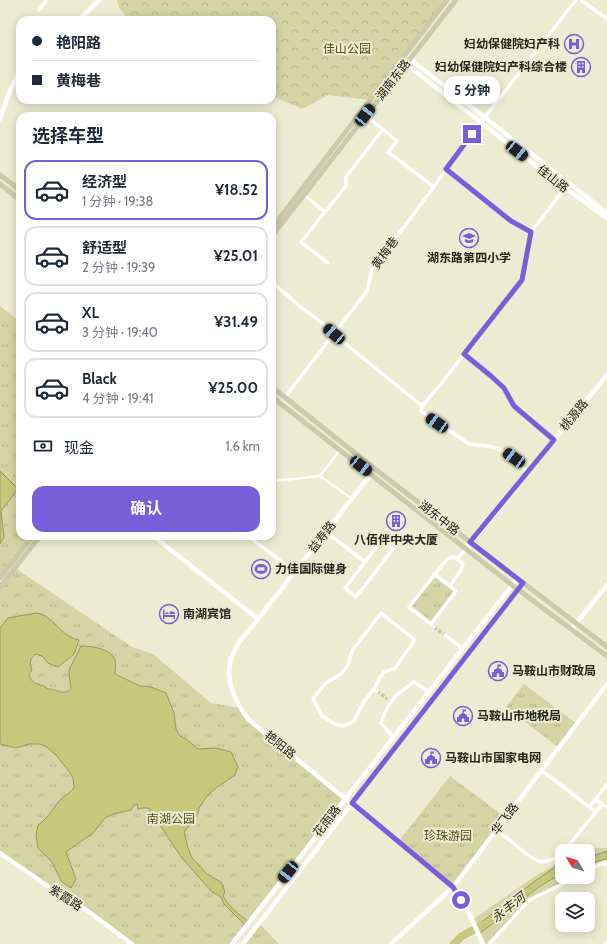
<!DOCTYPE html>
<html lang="zh">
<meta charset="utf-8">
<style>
body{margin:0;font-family:Cabin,"Noto Sans SC",sans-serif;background:#f6f6f7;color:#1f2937;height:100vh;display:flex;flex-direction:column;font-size:15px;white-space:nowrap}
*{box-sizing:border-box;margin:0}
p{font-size:13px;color:#747a83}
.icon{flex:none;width:22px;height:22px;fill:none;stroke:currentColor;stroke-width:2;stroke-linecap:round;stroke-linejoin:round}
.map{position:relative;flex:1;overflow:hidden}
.details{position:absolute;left:16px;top:112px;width:260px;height:428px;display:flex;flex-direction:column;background:#fff;border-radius:12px;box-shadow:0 2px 10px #0003}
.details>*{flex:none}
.hud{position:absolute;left:16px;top:16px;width:260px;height:88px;border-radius:12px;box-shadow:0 2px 10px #0003;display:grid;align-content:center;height:88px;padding:0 16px;background:#fff}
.needle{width:26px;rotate:308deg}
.controls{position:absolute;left:555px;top:844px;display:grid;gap:8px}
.controls a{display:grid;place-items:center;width:40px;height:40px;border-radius:8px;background:#fff;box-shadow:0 2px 10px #0003;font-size:20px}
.end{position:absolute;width:18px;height:18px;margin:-9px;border:5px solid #765fd9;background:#fff;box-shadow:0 0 0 2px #fff}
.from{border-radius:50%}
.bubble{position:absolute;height:28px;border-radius:12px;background:#fff;box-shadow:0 2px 10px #0003;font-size:13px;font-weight:700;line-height:28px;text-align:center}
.car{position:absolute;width:12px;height:24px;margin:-12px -6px;border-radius:5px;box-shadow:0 0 3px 1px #0007;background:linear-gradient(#222 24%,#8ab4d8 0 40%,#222 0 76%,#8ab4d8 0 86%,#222 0)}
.hud b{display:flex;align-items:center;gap:14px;height:38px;font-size:15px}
.hud b+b{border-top:1px solid #e0e1e3}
.hud i{width:10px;height:10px;background:#1f2937}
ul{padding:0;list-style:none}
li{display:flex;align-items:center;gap:12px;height:60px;margin:0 8px 6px;padding:0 8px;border:2px solid #e0e1e3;border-radius:12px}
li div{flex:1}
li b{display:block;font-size:15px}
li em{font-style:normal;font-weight:700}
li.selected{border-color:#765fd9}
li>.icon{width:36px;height:36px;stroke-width:1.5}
h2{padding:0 16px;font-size:18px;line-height:48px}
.pay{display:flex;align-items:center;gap:10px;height:44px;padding:0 16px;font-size:15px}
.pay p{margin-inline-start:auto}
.primary-button{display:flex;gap:8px;margin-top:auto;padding:8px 16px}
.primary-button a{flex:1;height:46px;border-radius:12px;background:#765fd9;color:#fff;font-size:16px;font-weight:700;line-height:46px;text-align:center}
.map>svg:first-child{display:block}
.grass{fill:url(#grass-tufts)}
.forest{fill:url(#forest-crowns)}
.water{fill:#c8c87d;stroke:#979760}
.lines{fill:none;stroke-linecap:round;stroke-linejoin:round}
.river{stroke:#c8c87d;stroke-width:8}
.minor-tunnel{stroke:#c4c4ad;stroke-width:3.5;stroke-dasharray:3.5 2;stroke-linecap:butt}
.pedestrian{stroke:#fff;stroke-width:2.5}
.minor{stroke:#fff;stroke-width:3.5}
.tertiary{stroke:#fff;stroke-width:4.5}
.secondary{stroke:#cbcbac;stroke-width:5}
.route{stroke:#765fd9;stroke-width:5}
.labels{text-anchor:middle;stroke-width:4;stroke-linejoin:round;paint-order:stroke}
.poi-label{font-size:12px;font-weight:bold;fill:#26261c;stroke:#ebecd1;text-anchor:start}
.park-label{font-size:12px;fill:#53521a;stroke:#ebecd1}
.street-label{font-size:12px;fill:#26261c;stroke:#ebecd1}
.water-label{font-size:13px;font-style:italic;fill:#2e2d0c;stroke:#ebecd1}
</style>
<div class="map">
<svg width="607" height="944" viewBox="0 0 607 944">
<defs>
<pattern id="grass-tufts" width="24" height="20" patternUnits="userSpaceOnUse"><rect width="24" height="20" fill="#d4d4a4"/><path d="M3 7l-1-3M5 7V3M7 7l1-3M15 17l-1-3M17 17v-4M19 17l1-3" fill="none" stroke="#b6b68d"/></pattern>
<pattern id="forest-crowns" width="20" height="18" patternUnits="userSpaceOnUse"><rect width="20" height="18" fill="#d4d4a4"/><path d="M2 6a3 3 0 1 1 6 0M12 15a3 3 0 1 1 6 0" fill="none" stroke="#b6b68d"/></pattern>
</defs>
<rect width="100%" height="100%" fill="#ebecd1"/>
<path class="grass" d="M0,306l20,16v13l-1,2 1,3v196h13l-33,42z
M15,568l117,79 21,7 58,49 29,5 26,27 79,62 -113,147h-100l-132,-91v-266z
M435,577l19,14 -23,30 -19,-15z
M524,684l53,40 -18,24 -53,-41z
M450,776l56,42 -53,69 -54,-46z
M588,848h19v3l-19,7v-7h-3z
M558,863h4v4l-8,1 -19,13 -60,46 -3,-7 65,-45z
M562,875v2h15l-48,23 -40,44h-6l-4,-10c7,-6 15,-11 22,-16 17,-14 41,-37 61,-43z
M259,923l20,21h-36z"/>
<path class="forest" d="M117,0h330l-77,100 -42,-5 -26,14 -30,-13v-76h-144l-9,-13z"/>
<path class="water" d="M0,471l18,18 -17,22 3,26 -4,7z
M36,613c13,1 21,15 31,22 3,2 8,4 12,5l-5,14 -16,13 -10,-4 -6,-7 -6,-2c-6,5 -7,8 -4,16l-3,4c3,13 11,8 19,15 9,0 16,8 23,-1l-2,-13v-5l12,-24c9,0 28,2 33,12 3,4 1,11 1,16l25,12 11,1 15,6 8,20 2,16 4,7 6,3 12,10 18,-1 15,4 7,15 -4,9 -17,11 -10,9 -8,12 -1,5 -4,7 -10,12 4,16 4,10 15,16 14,8 4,10 -2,4c4,9 18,20 26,26l-3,4 -22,-22 -3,-7 -9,-5 -30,-34 -25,-37 -4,-3 -4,-10h-6l-5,1 -1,-5 -4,2 -2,4 -18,4 -8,4 -12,15 -27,19 10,27 -5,9 -10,-7 -9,-19 -14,-14 -2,-13 2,-10c9,-6 14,-15 21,-24 5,-4 10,-8 15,-13l-1,-10 -5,-8 -12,-15 -9,-8 -7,-3h-11l-13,4 -16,-4v-116l8,-10z
M607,851v8l-5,1 -14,5v-7z
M562,867v8c-20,6 -44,29 -61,43 -7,5 -15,10 -22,16l-4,-7 60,-46 19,-13z"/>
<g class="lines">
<path class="river" d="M454,944l8,-8 21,-11"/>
<path class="minor-tunnel" d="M434,627l11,8
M377,691l10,8"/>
<path class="pedestrian" d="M320,476l32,23
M272,480l2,1 46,-5 20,-26
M272,491l2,-10"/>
<path class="minor" d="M581,0l26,19
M39,10l8,-10
M365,115l32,26 -9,11 46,35 12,-18 65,52 20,11
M446,169l35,-47 95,-122
M303,194l22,18 21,-26v-9l37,-48
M325,212l-24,30 27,21
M272,282l26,23 19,14 30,26 75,61 19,-22 23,-30 27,22 13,12 10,18 40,34
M464,354l58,-74 9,-48 34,-44
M285,397l82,-106 5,-22 62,-82
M422,406l-1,5 48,33 18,2 15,4 26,22
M326,532l39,30 -20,26 11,9 37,-48 -11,-9 -17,22
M248,536l47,36
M160,541l4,-5
M450,586l11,-16 2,-6 -6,-5
M431,624l25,-33 -22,-17
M434,627l-25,-20 38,-48 7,-2 3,2 9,-10
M445,635l18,14
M374,689l-11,14 -10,19 -10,4 -8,-2 -13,-8 -9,-17 13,-16 15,-9 7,-9 4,-14 29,-38 34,27 -20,28 -11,4 -5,7 -5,10 3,2
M393,737l-12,-14c7,-21 14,-28 33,-41l15,10
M541,770l55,42 -32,39
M602,804l-6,-5 11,-15
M589,807l7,-8
M596,812l6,-8 5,3
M497,830c10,7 31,28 42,31 7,2 15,-2 21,-5
M562,854l-2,2 2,5
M588,871l13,-7h6
M489,944l40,-44 48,-23
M606,944l1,-2"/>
<path class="tertiary" d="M79,20l20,-20
M410,59l197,154
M406,64l159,124 42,30
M0,119l9,-26 11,-22
M153,536l105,83c-7,9 -15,17 -21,27 -16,25 -5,52 12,74l204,167 16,26 14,31
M466,549l141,-174
M258,619l113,-145
M571,630l36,-45
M0,853l46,32 43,27 43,32
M232,944l285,-365
M243,944l280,-361
M391,944l62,-57 154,-203"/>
<path class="secondary" d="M0,175l20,15
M0,184l20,16
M272,228l175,-228
M272,236l184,-236
M272,387l103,82 232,178
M272,397l240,188 95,71
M0,578l33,-42
M0,587l40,-51"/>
</g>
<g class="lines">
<path class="route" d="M461,900l-8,-13 -101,-84 171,-220 -53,-41 84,-102 -40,-34 -10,-18 -13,-12 -27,-22 58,-74 9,-48 -20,-11 -65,-52 26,-35"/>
</g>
<defs>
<g id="hospital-ring" transform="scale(1)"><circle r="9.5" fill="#ebecd1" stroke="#765fd9" stroke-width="1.5"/><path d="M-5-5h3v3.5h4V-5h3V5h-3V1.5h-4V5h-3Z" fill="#765fd9"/></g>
<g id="building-ring" transform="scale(1)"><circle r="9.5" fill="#ebecd1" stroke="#765fd9" stroke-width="1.5"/><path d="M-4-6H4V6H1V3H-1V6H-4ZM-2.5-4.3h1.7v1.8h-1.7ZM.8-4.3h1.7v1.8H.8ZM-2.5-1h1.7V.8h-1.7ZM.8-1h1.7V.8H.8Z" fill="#765fd9"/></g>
<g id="school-ring" transform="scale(1)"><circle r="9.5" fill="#ebecd1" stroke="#765fd9" stroke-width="1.5"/><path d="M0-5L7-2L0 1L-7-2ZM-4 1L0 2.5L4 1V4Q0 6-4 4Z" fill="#765fd9"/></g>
<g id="stadium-ring" transform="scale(1)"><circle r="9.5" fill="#ebecd1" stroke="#765fd9" stroke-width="1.5"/><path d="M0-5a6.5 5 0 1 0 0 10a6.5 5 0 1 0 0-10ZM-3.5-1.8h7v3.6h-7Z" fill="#765fd9"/></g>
<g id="hotel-ring" transform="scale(1)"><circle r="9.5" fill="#ebecd1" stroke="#765fd9" stroke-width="1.5"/><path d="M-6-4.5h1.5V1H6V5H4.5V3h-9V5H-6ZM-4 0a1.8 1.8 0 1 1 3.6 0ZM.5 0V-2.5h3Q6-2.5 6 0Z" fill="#765fd9"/></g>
<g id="civic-ring" transform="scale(1)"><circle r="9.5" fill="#ebecd1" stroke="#765fd9" stroke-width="1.5"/><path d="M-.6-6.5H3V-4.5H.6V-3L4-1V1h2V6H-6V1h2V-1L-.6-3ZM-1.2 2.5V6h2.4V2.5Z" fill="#765fd9"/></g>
</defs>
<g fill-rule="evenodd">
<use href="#hospital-ring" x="574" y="44"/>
<use href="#building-ring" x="581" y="67"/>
<use href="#school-ring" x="469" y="238"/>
<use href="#building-ring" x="396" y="521"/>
<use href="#stadium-ring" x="261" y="569"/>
<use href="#hotel-ring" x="169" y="614"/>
<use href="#civic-ring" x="498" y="671"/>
<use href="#civic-ring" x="463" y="716"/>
<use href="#civic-ring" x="431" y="758"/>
</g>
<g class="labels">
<g class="poi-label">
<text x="560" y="48" text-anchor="end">妇幼保健院妇产科</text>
<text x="567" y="71" text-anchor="end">妇幼保健院妇产科综合楼</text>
<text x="469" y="262" text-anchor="middle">湖东路第四小学</text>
<text x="396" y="544" text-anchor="middle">八佰伴中央大厦</text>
<text x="275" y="573">力佳国际健身</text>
<text x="183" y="618">南湖宾馆</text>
<text x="512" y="675">马鞍山市财政局</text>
<text x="477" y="720">马鞍山市地税局</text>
<text x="445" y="762">马鞍山市国家电网</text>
</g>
<g class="park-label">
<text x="347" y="53">佳山公园</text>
<text x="171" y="823">南湖公园</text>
<text x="448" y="840">珍珠游园</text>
</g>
<g class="street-label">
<text transform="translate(393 80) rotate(-52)" y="4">湖南东路</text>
<text transform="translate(553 179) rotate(38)" y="4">佳山路</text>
<text transform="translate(385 253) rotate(-54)" y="4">黄梅巷</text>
<text transform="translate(574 415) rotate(-51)" y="4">桃源路</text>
<text transform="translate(439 518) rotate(38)" y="4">湖东中路</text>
<text transform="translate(322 537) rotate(-52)" y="4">益寿路</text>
<text transform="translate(280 745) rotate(39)" y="4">艳阳路</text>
<text transform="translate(505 819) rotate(-53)" y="4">华飞路</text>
<text transform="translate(327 821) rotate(-52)" y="4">花雨路</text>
<text transform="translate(66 898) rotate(32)" y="4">紫霞路</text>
</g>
<g class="water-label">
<text transform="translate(508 907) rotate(-38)" y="5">永丰河</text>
</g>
</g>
</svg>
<div class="controls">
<a><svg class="needle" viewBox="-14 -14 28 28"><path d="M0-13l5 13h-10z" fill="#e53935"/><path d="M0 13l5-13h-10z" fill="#747a83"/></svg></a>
<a><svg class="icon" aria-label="layers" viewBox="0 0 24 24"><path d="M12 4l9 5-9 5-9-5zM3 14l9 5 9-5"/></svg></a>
</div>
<i class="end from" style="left:461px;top:900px"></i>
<i class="end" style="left:472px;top:134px"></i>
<div class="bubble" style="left:444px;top:76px;width:56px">5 分钟</div>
<i class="car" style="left:365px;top:115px;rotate:38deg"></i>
<i class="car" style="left:517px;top:151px;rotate:128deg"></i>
<i class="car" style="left:334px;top:334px;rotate:311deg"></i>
<i class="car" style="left:437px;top:423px;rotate:304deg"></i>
<i class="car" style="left:514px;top:458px;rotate:306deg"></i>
<i class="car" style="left:361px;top:466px;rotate:128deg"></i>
<i class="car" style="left:288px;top:872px;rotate:218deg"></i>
<div class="hud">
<b><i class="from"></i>艳阳路</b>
<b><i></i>黄梅巷</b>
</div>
<section class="details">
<h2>选择车型</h2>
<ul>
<li class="selected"><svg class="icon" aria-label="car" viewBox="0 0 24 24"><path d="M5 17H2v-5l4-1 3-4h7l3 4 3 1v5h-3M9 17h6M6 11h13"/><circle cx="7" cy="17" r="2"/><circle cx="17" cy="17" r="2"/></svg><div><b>经济型</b><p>1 分钟 · 19:38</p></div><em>¥18.52</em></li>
<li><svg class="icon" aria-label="car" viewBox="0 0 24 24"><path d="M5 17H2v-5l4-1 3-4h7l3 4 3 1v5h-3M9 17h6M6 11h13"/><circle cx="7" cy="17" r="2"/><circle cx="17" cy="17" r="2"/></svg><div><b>舒适型</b><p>2 分钟 · 19:39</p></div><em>¥25.01</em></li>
<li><svg class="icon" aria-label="car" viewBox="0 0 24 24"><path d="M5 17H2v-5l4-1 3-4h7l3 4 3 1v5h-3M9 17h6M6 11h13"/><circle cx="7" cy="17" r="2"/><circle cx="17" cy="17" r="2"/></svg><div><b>XL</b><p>3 分钟 · 19:40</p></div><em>¥31.49</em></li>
<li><svg class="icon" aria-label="car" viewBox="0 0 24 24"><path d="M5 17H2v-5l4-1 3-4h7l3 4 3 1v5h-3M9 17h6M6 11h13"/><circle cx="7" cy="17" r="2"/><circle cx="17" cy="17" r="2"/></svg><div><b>Black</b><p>4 分钟 · 19:41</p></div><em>¥25.00</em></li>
</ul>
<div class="pay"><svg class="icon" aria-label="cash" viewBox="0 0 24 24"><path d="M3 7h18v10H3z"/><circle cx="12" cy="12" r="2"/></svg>现金<p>1.6 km</p></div>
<div class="primary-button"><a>确认</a></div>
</section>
</div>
